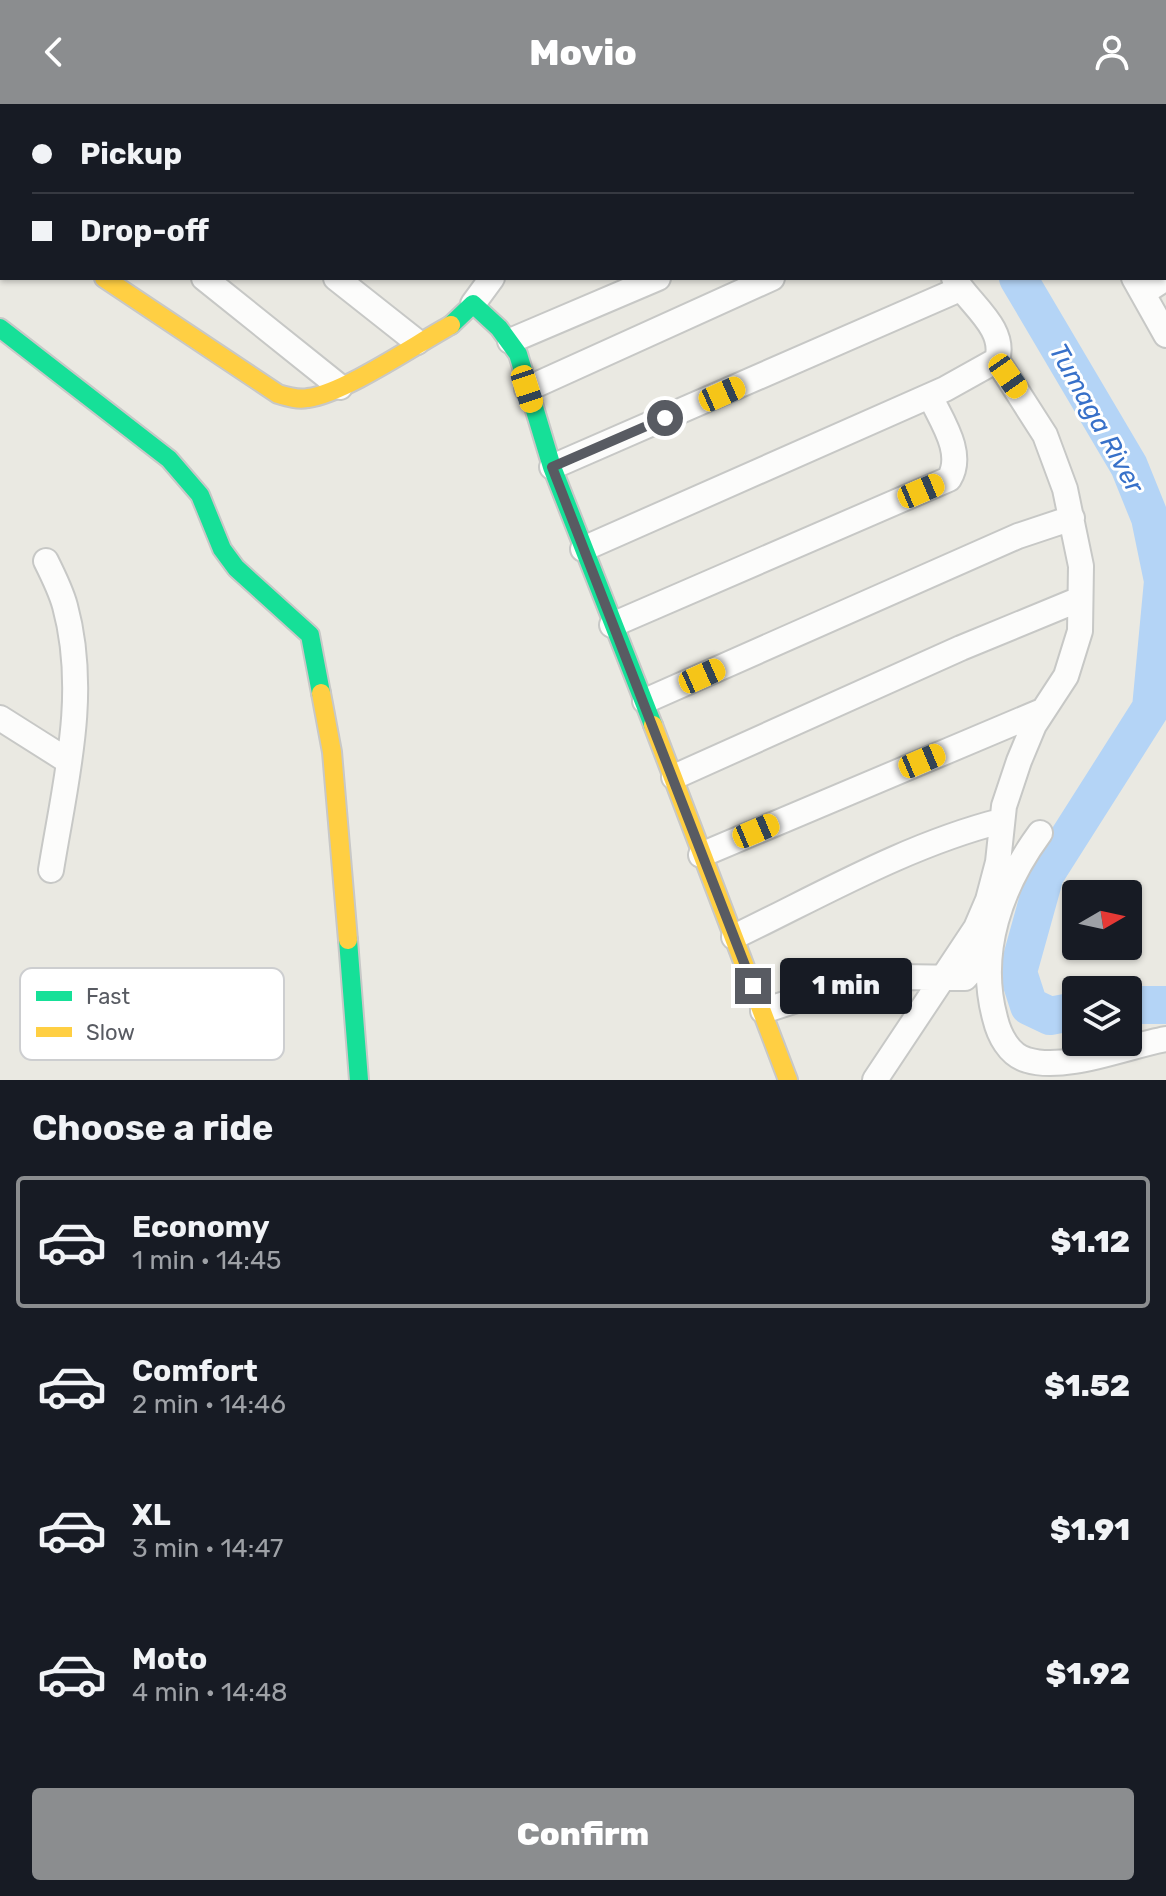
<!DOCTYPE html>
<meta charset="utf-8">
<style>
body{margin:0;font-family:Rubik,sans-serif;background:#20242c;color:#f1f3f6;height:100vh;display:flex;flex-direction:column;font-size:30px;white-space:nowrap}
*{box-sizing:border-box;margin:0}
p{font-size:26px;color:#9ea1a6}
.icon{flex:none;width:44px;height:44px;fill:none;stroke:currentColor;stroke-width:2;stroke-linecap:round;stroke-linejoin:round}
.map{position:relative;height:976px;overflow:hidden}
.sheet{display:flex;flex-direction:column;background:#171b24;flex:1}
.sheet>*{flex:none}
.hud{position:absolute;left:0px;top:0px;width:1166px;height:176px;box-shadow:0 2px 6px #0004;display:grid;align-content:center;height:176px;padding:0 32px;background:#171b24}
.needle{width:52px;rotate:81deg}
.buttons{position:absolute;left:1062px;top:776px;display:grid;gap:16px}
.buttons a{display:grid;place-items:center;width:80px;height:80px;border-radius:8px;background:#171b24;box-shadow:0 2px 6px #0004;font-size:40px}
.end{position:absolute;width:36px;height:36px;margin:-18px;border:10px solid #585b62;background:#fff;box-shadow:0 0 0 4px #fff}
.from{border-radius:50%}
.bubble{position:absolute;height:56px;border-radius:8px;background:#171b24;box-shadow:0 2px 6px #0004;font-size:26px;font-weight:800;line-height:56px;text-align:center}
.car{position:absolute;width:24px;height:48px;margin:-24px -12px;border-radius:10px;box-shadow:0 0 6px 2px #0007;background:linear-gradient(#f5c518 24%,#345 0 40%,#f5c518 0 76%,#345 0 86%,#f5c518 0)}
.hud b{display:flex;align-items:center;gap:28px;height:76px;font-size:30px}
.hud b+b{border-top:2px solid #363941}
.hud i{width:20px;height:20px;background:#f1f3f6}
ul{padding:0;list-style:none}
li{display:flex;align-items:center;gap:24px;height:132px;margin:0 16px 12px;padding:0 16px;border:4px solid transparent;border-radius:8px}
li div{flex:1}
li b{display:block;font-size:30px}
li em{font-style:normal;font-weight:800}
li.on{border-color:#8b8d8f}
li>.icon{width:72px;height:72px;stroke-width:1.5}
h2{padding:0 32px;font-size:36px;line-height:96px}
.button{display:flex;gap:16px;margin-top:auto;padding:16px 32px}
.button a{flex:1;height:92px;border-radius:8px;background:#8b8d8f;color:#fff;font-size:32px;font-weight:800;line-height:92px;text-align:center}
header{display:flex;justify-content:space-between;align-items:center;height:104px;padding:0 32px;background:#8b8d8f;color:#fff;font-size:36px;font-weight:800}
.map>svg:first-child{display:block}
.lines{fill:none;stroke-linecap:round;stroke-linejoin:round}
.river{stroke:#b4d4f6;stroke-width:38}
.street-casing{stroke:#c7c8c6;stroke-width:28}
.fast-casing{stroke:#c8c8c7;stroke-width:22}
.slow-casing{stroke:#c8c8c7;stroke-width:22}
.street{stroke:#fcfcfb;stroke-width:24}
.fast{stroke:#16e098;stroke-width:18}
.slow{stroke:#ffcf43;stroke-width:18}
.route{stroke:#585b62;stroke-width:10}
.labels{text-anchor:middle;stroke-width:6;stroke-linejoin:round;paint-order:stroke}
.water-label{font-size:26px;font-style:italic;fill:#3871c9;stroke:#fff}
.key{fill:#fff;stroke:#cdced0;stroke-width:2}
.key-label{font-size:22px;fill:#585b62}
</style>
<header><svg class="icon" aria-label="back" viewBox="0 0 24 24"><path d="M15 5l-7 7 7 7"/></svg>Movio<svg class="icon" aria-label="person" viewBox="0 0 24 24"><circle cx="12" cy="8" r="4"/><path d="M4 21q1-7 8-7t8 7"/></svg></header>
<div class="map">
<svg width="1166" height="976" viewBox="0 0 1166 976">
<rect width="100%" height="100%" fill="#eae9e2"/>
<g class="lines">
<path class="river" d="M917,0l1,2
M1018,174l111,188 21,52 13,63 -12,127 -106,167 -27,97 11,34 21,10 26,-5
M1128,901h38"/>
<g class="street-casing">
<path id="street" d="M385,0v2
M119,2l2,-2
M500,2l3,-2
M651,2l4,-2
M1119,2l3,-2
M0,134l2,-1
M204,174l136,109
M336,174l81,64
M1134,174l32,57
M1143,189l23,-15
M473,200l19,-26
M510,237l148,-63
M527,285l245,-111
M552,363l408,-178
M583,445l362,-160 52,-29c10,-32 -28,-56 -43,-82
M46,457c7,14 15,30 19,45 24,88 0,177 -14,264
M612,521l337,-146c16,-26 -8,-59 -19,-83
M645,597l373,-165 54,-18
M0,614l68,43
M674,673l287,-129 119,-49
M1040,729c-39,53 -63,119 -45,185 4,17 14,37 32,42 38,12 100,-14 139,-21
M701,751l341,-144
M734,833c87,-42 173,-92 267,-116
M763,907l83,-27 53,-7 66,1 25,-28
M875,976l101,-152 12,-28 10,-38 6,-56 15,-45 15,-36 32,-49 14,-45 1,-65 -16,-77 -20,-54 -48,-75"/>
</g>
<g class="fast-casing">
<path id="fast" d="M451,221l22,-21 26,24 19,26 34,113 101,258
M0,224l169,131 31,36 22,54 14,19 74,67 11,58
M348,836l11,140"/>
</g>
<g class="slow-casing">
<path id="slow" d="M104,174l174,116c10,3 20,6 30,4 37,-5 108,-54 143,-73
M321,589l11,59 16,188
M653,621l135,355"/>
</g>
<use href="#street" class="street"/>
<use href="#fast" class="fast"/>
<use href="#slow" class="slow"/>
</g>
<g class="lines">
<path class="route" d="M665,314l-113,49 201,519"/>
</g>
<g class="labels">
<g class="water-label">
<text transform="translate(1097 314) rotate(61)" y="9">Tumaga River</text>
</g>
</g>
<rect x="20" y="864" width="264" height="92" rx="12" class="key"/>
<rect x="36" y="887" width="36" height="10" fill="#16e098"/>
<rect x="36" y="923" width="36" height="10" fill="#ffcf43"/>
<g class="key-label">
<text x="86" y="900">Fast</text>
<text x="86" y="936">Slow</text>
</g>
</svg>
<div class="buttons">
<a><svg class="needle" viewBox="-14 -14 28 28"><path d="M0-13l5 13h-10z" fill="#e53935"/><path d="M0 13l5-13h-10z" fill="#9ea1a6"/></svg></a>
<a><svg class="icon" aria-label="layers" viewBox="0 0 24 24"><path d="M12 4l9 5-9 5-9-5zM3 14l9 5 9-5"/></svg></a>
</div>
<i class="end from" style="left:665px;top:314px"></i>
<i class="end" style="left:753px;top:882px"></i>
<div class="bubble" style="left:780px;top:854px;width:132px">1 min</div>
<i class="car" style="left:1008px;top:272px;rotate:145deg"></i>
<i class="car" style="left:527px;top:285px;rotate:162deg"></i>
<i class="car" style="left:722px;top:290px;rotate:66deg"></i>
<i class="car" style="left:921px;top:387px;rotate:67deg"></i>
<i class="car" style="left:702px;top:572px;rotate:66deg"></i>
<i class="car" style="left:922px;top:657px;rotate:67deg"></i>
<i class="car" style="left:756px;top:727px;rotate:67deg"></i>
<div class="hud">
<b><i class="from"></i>Pickup</b>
<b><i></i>Drop-off</b>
</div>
</div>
<section class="sheet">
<h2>Choose a ride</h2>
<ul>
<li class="on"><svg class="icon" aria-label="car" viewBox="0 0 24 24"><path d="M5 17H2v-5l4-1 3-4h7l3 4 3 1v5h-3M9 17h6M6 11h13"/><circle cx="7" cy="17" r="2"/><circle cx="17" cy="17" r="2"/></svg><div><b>Economy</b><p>1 min · 14:45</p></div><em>$1.12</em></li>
<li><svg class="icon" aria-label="car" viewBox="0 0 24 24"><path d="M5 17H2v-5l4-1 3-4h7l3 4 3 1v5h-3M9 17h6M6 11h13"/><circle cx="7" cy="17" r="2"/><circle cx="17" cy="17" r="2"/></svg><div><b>Comfort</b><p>2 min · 14:46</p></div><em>$1.52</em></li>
<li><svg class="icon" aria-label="car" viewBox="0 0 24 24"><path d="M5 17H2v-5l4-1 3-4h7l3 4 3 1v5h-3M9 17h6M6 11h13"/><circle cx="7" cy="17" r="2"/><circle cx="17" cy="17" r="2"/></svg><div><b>XL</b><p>3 min · 14:47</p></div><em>$1.91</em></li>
<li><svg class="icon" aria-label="car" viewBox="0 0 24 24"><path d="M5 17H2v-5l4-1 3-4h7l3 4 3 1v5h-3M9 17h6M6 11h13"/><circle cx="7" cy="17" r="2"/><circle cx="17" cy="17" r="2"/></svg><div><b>Moto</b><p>4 min · 14:48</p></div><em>$1.92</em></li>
</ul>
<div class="button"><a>Confirm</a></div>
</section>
